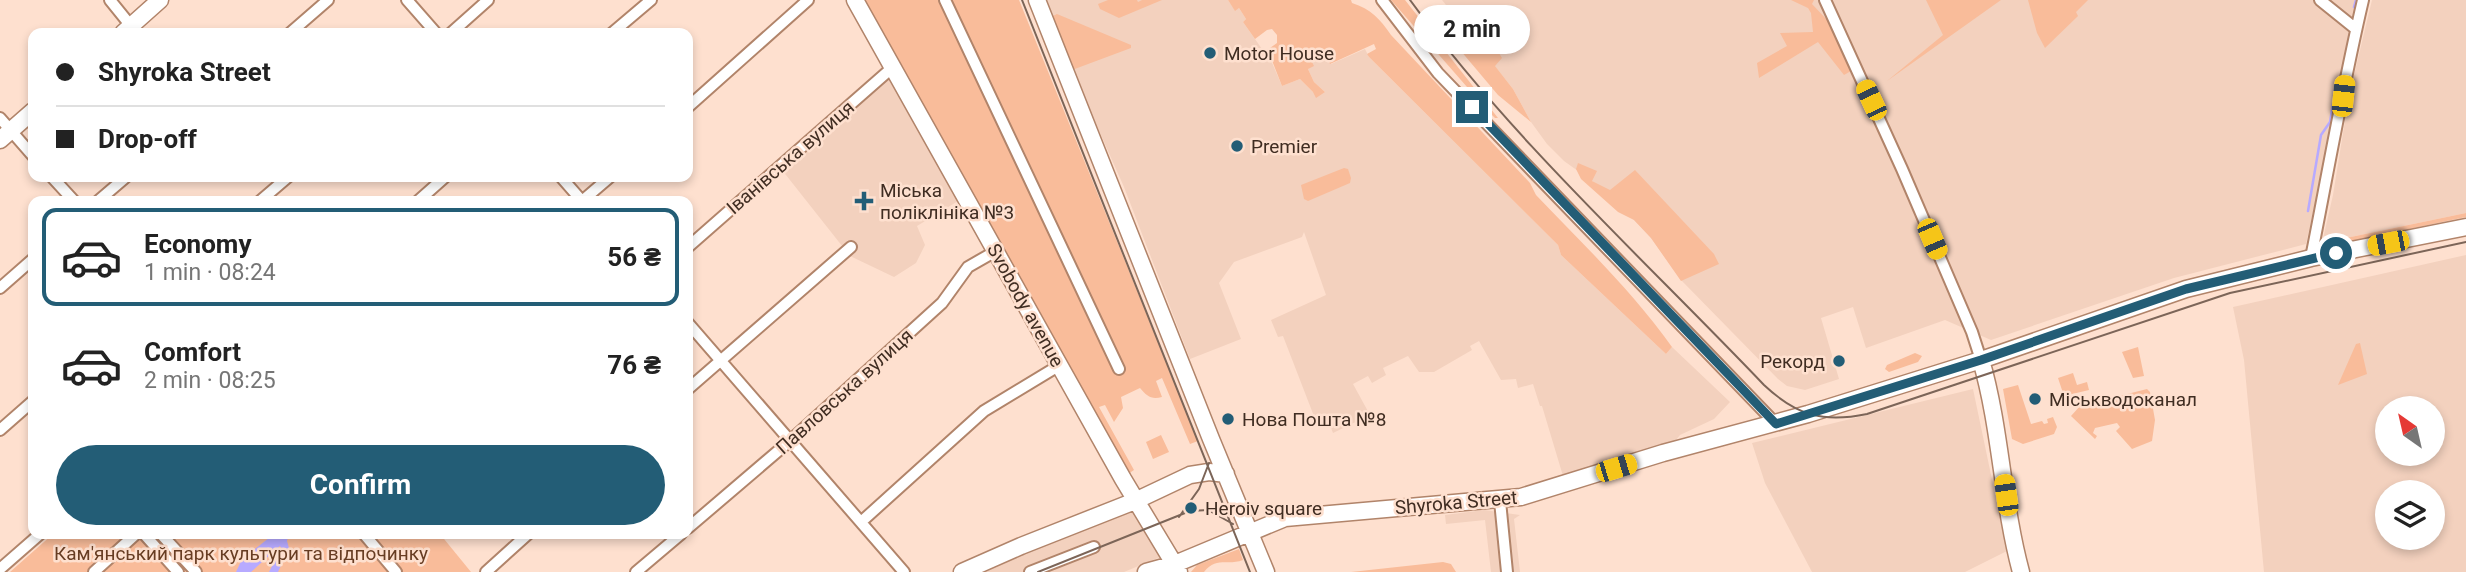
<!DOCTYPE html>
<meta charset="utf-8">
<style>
body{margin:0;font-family:Roboto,sans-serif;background:#f6f6f6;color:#222;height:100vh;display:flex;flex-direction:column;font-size:26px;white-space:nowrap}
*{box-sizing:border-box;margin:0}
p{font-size:23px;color:#767676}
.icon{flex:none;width:38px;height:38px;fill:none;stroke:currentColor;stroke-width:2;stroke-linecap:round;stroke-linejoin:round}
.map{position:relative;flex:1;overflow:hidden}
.sheet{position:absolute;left:28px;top:196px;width:665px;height:343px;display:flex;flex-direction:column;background:#fff;border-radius:14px;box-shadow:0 4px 10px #0003}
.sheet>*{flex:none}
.top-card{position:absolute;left:28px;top:28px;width:665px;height:154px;border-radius:14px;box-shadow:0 4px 10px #0003;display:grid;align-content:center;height:154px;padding:0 28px;background:#fff}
.needle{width:46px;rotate:326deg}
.fabs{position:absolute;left:2375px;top:396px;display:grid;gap:14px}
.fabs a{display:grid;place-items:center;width:70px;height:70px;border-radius:50%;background:#fff;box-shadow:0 4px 10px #0003;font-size:35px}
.end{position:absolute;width:32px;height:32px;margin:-16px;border:9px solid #235d76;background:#fff;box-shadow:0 0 0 4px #fff}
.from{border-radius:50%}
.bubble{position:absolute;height:49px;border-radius:24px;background:#fff;box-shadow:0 4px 10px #0003;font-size:23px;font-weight:700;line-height:49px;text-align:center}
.car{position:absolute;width:21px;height:42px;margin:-21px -10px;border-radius:9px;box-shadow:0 0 5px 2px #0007;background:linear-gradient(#f5c518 24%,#345 0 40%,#f5c518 0 76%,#345 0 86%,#f5c518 0)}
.top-card b{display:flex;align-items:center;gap:24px;height:66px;font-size:26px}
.top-card b+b{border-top:2px solid #e0e0e0}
.top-card i{width:18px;height:18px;background:#222}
ul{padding:12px 0 0;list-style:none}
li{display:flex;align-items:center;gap:21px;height:98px;margin:0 14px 10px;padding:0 14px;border:4px solid transparent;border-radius:14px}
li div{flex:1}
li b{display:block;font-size:26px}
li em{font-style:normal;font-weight:700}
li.active{border-color:#235d76}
li>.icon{width:63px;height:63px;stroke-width:1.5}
.action{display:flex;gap:14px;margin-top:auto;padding:14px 28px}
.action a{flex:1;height:80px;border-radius:42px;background:#235d76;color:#fff;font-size:28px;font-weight:700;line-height:80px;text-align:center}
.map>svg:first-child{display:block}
.built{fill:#f3d1be;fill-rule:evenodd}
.green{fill:#f9bc9a}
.water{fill:#b7aaff}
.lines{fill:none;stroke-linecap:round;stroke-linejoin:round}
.stream{stroke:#b7aaff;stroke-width:2.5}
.street-casing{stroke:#b1846a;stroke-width:14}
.secondary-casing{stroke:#b1846a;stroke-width:19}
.street{stroke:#fff;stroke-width:10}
.secondary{stroke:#fff;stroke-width:16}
.tram{stroke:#7c6558;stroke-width:2}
.route{stroke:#235d76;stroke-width:9}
.poi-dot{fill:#235d76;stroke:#fee0cf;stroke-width:2.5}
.labels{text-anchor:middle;stroke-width:5;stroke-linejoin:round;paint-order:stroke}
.poi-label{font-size:19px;fill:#402d22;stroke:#fee0cf;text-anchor:start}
.street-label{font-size:19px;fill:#402d22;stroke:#fee0cf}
.park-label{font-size:19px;fill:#683d23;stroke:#fee0cf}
</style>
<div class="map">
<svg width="2466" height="572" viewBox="0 0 2466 572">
<rect width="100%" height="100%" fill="#fee0cf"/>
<path class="built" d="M1044,0h184l7,10 4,-2 7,11 -3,3 19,27 4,10 4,-1 12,28 18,-7 13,13h12l-11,-10 -6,-13 4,-7 15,-6 4,8 34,-15 4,8 189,188 3,10 105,99 6,-7 58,55 -16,17 -34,16 -4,5 -113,36 -21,-70h-2l-7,-22 -15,4 -2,-9 -15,1 -22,-39 -9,5 2,4 -38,22h-15l-11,-16 -25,12 3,7 -14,8 -4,-7 -15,8 17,31 -37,18 -5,-13 -11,4 -34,-88 -5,1 -7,-17 55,-25 -22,-63 -2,5 -68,25 -15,21 22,56 -51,20 -66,-172 -52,-117z
M1442,0h918l-54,244 -132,34 -183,62 -46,-20 -79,28 -13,-41 -32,11 18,61 -34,11 -18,-4 -9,-7 -96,-98 -31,-43 -17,-18 -42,-39 -28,-20 -17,-17 -16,-22 -18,-33z
M2372,0h94v213l-144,30 11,-48 16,-99z
M892,72l71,126 -46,28 8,19 -9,18 -22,14 -44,-21 -68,-86z
M2466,255v317h-202l-20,-212 -11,-53zM2387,408h45v45h-45zM2387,492h45v45h-45z
M1973,389l34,162 -42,21h-153l-47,-89 -13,-40z
M1134,505l31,50 -41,17h-151z
M1484,510l36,5 -6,4 6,53h-29l-6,-52 -39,4 -1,-9z"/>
<path class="green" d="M863,0h156l179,441 -8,3 -28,-66 -6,3 6,16c-11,3 -15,-1 -22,-9l-19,9 2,11 -9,14 -9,-17 -6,2 35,63 -6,4z
M1108,0h29l1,2 4,-2h20l-43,18 -19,-9 -2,-5z
M1228,0h123l1,3c19,6 28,16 39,32l139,148 6,12c47,49 97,97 136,152l-6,7 -105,-99 -3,-10 -189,-188 -2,-3 9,-5 -2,-5 -44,20 -3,-8 -15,6 2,4 -6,3 6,13 11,10 -9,6 -3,-6 -13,-13 -18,7 -11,-28 -5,2 -3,-7 14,-10v-8l-5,-6 -5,1 -12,9 -12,-17 3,-3 -7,-11 -4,3z
M1391,0h14l93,118h-3l-7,-7z
M1791,0h23l-2,4 18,19 21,48 -7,4 -26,-33 -59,36 -2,-15 30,-17 -7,-13 33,-1 -2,-19 -3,-5z
M1926,0h75l-114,81 56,-46z
M2028,0h60l-12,12 2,4 -33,32 -8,-15z
M1471,7l31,51 -7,8 18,23 18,33 -33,-27 -54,-64 1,-7z
M1057,14l74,31v3l-59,22 -21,-53z
M1578,163l19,8 -5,10 18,9 25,-20 79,84 5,10 -38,17 -30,-43 -17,-18 -16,-8 -37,-33 -5,-10z
M1344,168l4,1 3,9 -1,5 -42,18 -4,-2 -3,-14z
M2466,213v4l-139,29 -5,-3z
M2360,343l7,31 -29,11 18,-41z
M2138,347l6,29 -11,2 -11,-26z
M1915,353l7,3 -4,6 -29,10 -4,-3 2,-4z
M2073,373l4,12 10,-3 2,8 -25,6 -6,-18z
M2018,385l13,39 11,-3 2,3 4,-1 -1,-4 6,-2 4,10 -3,7 -31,10 -11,-5 -9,-50z
M2147,389l3,3 5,28 -3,21 -20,8 -16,-18 4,-4 -3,-4 -22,5 -2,5 4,3 -2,3 -24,-23 9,-10z
M1161,435l8,17 -16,7 -7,-17z
M53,534h387l31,38h-461z
M1239,549l4,11c-15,6 -27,-4 -39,12h-13l6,-7z
M1443,562l8,2 5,8h-105z"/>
<path class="water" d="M274,534h15l-2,7 2,7 -11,24h-9l12,-24 -1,-2 -29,26h-15l6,-13z"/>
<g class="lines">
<path class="stream" d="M2354,7l2,-7
M2335,94l1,-8
M2308,211l13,-76 9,-13 3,-18"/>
<g class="street-casing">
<path id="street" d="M110,0l21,26
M407,0l29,33
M945,0l174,369
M1382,0l56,73 338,351
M1825,0l77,169 70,163 9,28
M2320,0l36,29
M290,33l38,-33
M451,33l37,-33
M612,33l39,-33
M688,107l120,-107
M0,118l33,38
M52,177l22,24
M561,177l21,24
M98,201l28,-24
M260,201l28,-24
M418,201l27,-24
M582,201l28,-24
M688,247l205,-180
M2311,258c17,-86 32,-173 52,-258
M0,288l33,-29
M688,323l216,249
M688,389l163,-142
M0,430l33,-29
M1500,501l7,71
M861,522l123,-111 76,-46
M688,528l103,-88 151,-137 26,-36 28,-16
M144,534l34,38
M161,534l35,38
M364,534l32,38
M0,569l40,-35
M94,572l42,-38
M486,572l42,-38
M636,572l45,-38
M1030,572l64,-25"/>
</g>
<g class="secondary-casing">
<path id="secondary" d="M855,0l268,479 56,93
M1037,0l174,439 55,133
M123,33l37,-33
M0,140l33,-29
M1981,360c20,69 21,142 40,212
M962,572l59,-26 114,-45 55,-26 19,-3 17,2
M1146,572l29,-8 110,-46 236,-21 142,-44 145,-39 173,-54 205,-71 125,-31 155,-31"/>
</g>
<use href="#street" class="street"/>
<use href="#secondary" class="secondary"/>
<path class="tram" d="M1022,0l228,572
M1410,0c103,141 234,259 354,385 33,31 60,38 103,29l363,-121 236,-51
M1179,517l20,-28 10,-26
M1038,572l152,-61 18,-1 25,14"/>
</g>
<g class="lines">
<path class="route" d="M1472,107l304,317 205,-64 205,-71 150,-36"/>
</g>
<g class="poi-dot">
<circle cx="1210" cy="53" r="7"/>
<circle cx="1237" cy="146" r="7"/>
<path d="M860.5 190.5h7v7h7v7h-7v7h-7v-7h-7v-7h7z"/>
<circle cx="1839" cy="361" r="7"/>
<circle cx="2035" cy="399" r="7"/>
<circle cx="1228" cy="419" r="7"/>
<circle cx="1191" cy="508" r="7"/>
</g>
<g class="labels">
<g class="poi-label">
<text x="1224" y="60">Motor House</text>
<text x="1251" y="153">Premier</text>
<text x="880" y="197">Міська<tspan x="880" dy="22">поліклініка №3</tspan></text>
<text x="1825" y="368" text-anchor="end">Рекорд</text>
<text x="2049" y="406">Міськводоканал</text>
<text x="1242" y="426">Нова Пошта №8</text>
<text x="1205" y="515">Heroiv square</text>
</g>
<g class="street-label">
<text transform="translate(790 157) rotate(-41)" y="7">Іванівська вулиця</text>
<text transform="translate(1026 305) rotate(61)" y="7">Svobody avenue</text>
<text transform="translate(844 391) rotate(-42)" y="7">Павловська вулиця</text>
<text transform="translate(1456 502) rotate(-5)" y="7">Shyroka Street</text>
</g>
<g class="park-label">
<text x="241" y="560">Кам'янський парк культури та відпочинку</text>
</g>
</g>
</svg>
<div class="fabs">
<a><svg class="needle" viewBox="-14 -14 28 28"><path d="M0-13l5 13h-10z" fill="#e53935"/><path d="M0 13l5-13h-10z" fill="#767676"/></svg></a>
<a><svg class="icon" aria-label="layers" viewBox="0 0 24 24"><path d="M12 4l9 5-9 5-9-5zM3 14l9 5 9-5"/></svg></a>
</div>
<i class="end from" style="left:2336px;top:253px"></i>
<i class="end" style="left:1472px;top:107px"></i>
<div class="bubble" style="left:1414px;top:5px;width:116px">2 min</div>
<i class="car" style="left:2343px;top:96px;rotate:6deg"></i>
<i class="car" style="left:1871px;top:100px;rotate:335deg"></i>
<i class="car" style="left:1932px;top:239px;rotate:157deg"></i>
<i class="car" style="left:2388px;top:243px;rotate:259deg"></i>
<i class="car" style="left:1616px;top:468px;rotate:73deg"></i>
<i class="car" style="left:2006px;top:495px;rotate:352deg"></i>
<div class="top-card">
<b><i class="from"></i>Shyroka Street</b>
<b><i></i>Drop-off</b>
</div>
<section class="sheet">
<ul>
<li class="active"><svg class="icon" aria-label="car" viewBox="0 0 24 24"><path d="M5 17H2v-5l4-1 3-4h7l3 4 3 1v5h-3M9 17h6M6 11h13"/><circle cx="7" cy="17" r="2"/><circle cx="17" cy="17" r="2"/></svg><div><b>Economy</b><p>1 min · 08:24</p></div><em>56 ₴</em></li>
<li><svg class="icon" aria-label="car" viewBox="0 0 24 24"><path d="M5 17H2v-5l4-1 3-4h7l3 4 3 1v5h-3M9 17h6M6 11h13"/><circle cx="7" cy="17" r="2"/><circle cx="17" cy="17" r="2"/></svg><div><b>Comfort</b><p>2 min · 08:25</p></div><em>76 ₴</em></li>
</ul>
<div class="action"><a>Confirm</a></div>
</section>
</div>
